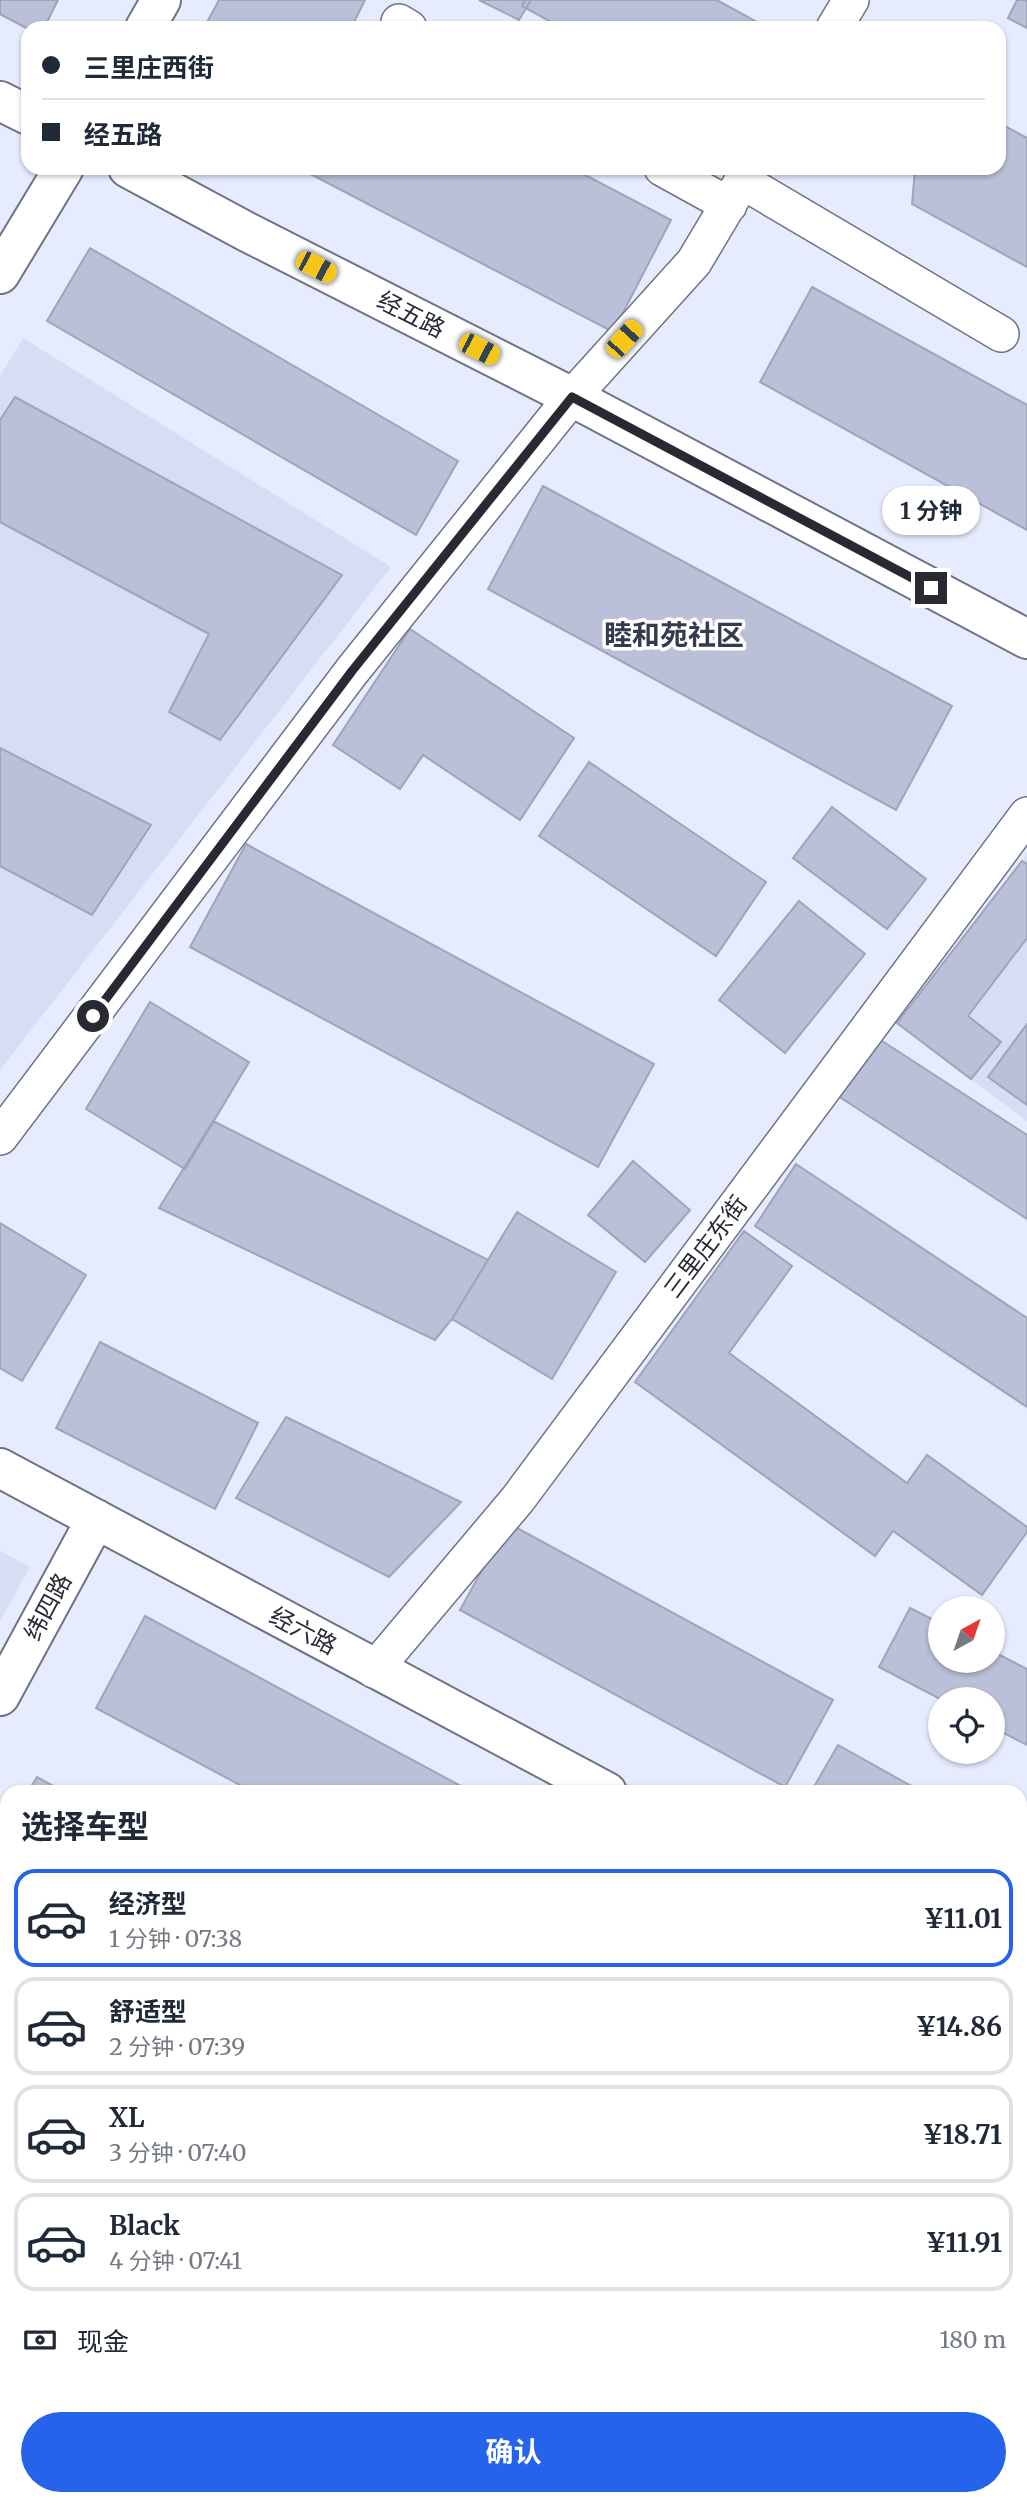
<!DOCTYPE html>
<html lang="zh">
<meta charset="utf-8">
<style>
body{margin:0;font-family:Merriweather,"Noto Sans SC",serif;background:#f6f6f7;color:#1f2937;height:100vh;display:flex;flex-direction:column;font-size:26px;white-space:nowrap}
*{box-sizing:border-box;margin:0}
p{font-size:23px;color:#747a83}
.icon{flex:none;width:38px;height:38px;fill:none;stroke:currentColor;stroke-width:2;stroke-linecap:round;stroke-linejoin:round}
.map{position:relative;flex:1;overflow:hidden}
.details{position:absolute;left:0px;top:1785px;width:1027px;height:721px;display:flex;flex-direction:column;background:#fff;border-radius:21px 21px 0 0;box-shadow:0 2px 5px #0004}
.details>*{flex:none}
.top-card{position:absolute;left:21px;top:21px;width:985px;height:154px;border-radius:21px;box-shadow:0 2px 5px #0004;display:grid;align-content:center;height:154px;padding:0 21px;background:#fff}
.needle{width:46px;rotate:40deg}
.controls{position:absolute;left:928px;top:1596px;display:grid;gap:14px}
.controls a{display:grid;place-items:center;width:77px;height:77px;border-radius:50%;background:#fff;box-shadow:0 2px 5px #0004;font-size:35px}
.end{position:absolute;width:32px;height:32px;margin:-16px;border:9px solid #282a33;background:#fff;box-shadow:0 0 0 4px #fff}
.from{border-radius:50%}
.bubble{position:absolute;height:49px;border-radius:24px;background:#fff;box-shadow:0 2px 5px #0004;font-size:23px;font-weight:700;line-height:49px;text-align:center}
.car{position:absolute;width:21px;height:42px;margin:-21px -10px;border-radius:9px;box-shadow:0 0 5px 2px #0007;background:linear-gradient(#f5c518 24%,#345 0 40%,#f5c518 0 76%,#345 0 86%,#f5c518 0)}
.top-card b{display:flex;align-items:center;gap:24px;height:66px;font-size:26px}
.top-card b+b{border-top:2px solid #e0e1e3}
.top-card i{width:18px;height:18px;background:#1f2937}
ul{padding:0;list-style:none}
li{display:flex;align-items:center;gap:21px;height:98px;margin:0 14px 10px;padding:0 7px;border:4px solid #e0e1e3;border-radius:21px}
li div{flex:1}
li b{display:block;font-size:26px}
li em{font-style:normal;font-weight:700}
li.selected{border-color:#2563eb}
li>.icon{width:63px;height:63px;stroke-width:1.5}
h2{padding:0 21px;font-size:32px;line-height:84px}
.pay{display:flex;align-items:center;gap:18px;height:77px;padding:0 21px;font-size:26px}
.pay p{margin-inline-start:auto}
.primary-button{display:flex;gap:14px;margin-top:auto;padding:14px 21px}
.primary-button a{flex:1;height:80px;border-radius:42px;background:#2563eb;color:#fff;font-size:28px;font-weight:700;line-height:80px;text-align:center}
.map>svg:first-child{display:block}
.built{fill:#d6ddf5}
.building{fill:#bac0d7;stroke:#9fa4bb;stroke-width:2}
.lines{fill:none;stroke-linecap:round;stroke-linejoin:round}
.minor-casing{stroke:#6e7388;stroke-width:38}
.tertiary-casing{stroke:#6e7388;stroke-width:42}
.minor{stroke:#fff;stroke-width:35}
.tertiary{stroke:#fff;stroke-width:38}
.route{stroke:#282a33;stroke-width:9}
.labels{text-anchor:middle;stroke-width:7;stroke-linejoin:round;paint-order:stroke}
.street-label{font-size:24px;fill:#282a33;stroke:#fff}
.quarter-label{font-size:28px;font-weight:bold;fill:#363a4d;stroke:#fff}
</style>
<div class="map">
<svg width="1027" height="2506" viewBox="0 0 1027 2506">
<rect width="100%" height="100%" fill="#e6ebfe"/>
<path class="built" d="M23,338l368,229 -391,503v-694z
M1027,854v267l-130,-98z
M0,1551l30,16 -30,54z"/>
<path class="building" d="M0,0h58l-14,28 -16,1 -28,-15z
M219,0h146l-14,28h-147z
M479,0h52l-12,20z
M525,0h192l51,28h-206l-40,-22z
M1017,0h10v28l-19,-10z
M999,123l28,15v129l-115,-63 3,-34 -4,-2h88z
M299,168h273l99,52 -58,112z
M90,248l368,213 -42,74 -369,-214z
M812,287l215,118v125l-267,-148z
M15,397l327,178 -122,165 -51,-28 40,-78 -209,-112v-102z
M543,486l409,220 -56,104 -408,-221z
M410,629l164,109 -54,82 -97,-65 -23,34 -67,-44z
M0,748l151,77 -59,90 -92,-49z
M589,762l177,120 -50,74 -177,-120z
M832,807l94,72 -39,50 -94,-71z
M246,844l408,220 -56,103 -408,-220z
M1022,861l5,3v74l-59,78 33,26 -30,37 -74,-56z
M799,901l66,53 -80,99 -66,-53z
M150,1002l99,60 -64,107 -99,-60z
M1027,1024v81l-39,-28z
M876,1037l151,98v84l-189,-123z
M213,1121l275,139 -36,59 -17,21 -276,-132z
M633,1161l57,49 -45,52 -57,-47z
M796,1164l231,154v89l-272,-181z
M517,1212l99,60 -64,107 -100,-60z
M0,1223l86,52 -64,106 -22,-13z
M744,1231l48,35 -63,87 178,130 20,-28 100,72v5l-45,63 -89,-64 -18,25 -240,-174z
M100,1342l158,81 -43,86 -159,-81z
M286,1417l175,85 -72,75 -153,-79z
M508,1523l325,177 -48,87 -325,-177z
M910,1608l30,15v38h52v-10l35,18v76l-35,-18v-28h-52l-61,-32z
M145,1616l327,176h-219l-157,-84z
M838,1745l84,47h-111z
M37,1777l27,15h-36z
M7,1830v55l-7,-4v-38z
M1027,1924v25l-7,-4v-8z
M0,1955l7,4v238l-7,-4z
M1020,2089l7,4v114l-7,-4z
M1027,2426v75l-7,-4v-60z
M110,2499h142l12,7h-158z
M366,2499h162l13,7h-162z
M575,2499h234l-5,7h-228z
M888,2499h93l-4,7h-85l-6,-4z"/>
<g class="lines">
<g class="minor-casing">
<path id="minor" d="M399,22l10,6
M834,28l17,-28
M662,168l67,37
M742,181l259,153
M0,1137l352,-466 220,-274 122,-135 56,-94
M374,1670l144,-171 509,-684"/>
</g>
<g class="tertiary-casing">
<path id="tertiary" d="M145,28l16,-28
M0,101l28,14
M128,168l119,64 325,165 455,242
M0,274l64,-106
M0,1468l607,324
M0,1696l96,-177
M1020,2010l7,3
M1020,2284l7,-9
M854,2506l6,-7"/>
</g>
<use href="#minor" class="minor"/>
<use href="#tertiary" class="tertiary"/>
</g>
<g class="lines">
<path class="route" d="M93,1016l259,-345 220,-274 359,191"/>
</g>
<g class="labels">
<g class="street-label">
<text transform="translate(411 315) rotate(27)" y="8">经五路</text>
<text transform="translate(706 1247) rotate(-53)" y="8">三里庄东街</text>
<text transform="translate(48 1607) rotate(-62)" y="8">纬四路</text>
<text transform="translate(303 1631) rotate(28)" y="8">经六路</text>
</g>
<g class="quarter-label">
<text x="674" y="645">睦和苑社区</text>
</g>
</g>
</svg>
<div class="controls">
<a><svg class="needle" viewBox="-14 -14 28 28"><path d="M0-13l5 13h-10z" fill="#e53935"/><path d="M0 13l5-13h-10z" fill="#747a83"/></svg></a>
<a><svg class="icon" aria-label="locate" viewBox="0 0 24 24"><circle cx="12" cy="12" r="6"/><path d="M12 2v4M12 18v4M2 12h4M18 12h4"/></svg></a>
</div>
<i class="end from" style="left:93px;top:1016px"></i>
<i class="end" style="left:931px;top:588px"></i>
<div class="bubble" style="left:882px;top:486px;width:98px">1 分钟</div>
<i class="car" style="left:316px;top:267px;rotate:117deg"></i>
<i class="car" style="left:624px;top:339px;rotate:42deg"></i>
<i class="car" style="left:479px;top:349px;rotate:117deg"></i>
<div class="top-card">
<b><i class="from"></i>三里庄西街</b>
<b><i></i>经五路</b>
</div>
<section class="details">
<h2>选择车型</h2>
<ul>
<li class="selected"><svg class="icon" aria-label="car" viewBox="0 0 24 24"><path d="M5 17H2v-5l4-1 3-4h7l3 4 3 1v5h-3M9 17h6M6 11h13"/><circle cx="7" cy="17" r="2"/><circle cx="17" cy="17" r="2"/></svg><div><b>经济型</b><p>1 分钟 · 07:38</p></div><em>¥11.01</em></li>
<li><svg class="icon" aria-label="car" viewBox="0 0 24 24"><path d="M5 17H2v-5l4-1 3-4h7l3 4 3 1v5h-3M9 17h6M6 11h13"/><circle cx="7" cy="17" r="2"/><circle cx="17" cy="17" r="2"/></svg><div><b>舒适型</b><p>2 分钟 · 07:39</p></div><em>¥14.86</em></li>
<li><svg class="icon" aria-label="car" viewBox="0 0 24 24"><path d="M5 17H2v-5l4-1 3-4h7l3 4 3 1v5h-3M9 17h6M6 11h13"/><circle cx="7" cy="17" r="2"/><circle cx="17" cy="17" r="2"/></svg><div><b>XL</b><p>3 分钟 · 07:40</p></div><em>¥18.71</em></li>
<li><svg class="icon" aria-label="car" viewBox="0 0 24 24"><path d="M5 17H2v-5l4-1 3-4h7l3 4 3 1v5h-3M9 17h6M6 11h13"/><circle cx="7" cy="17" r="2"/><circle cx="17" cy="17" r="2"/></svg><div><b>Black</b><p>4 分钟 · 07:41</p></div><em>¥11.91</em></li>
</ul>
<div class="pay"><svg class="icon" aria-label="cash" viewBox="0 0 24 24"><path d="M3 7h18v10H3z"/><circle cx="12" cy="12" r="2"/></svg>现金<p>180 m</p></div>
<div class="primary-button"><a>确认</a></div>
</section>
</div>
